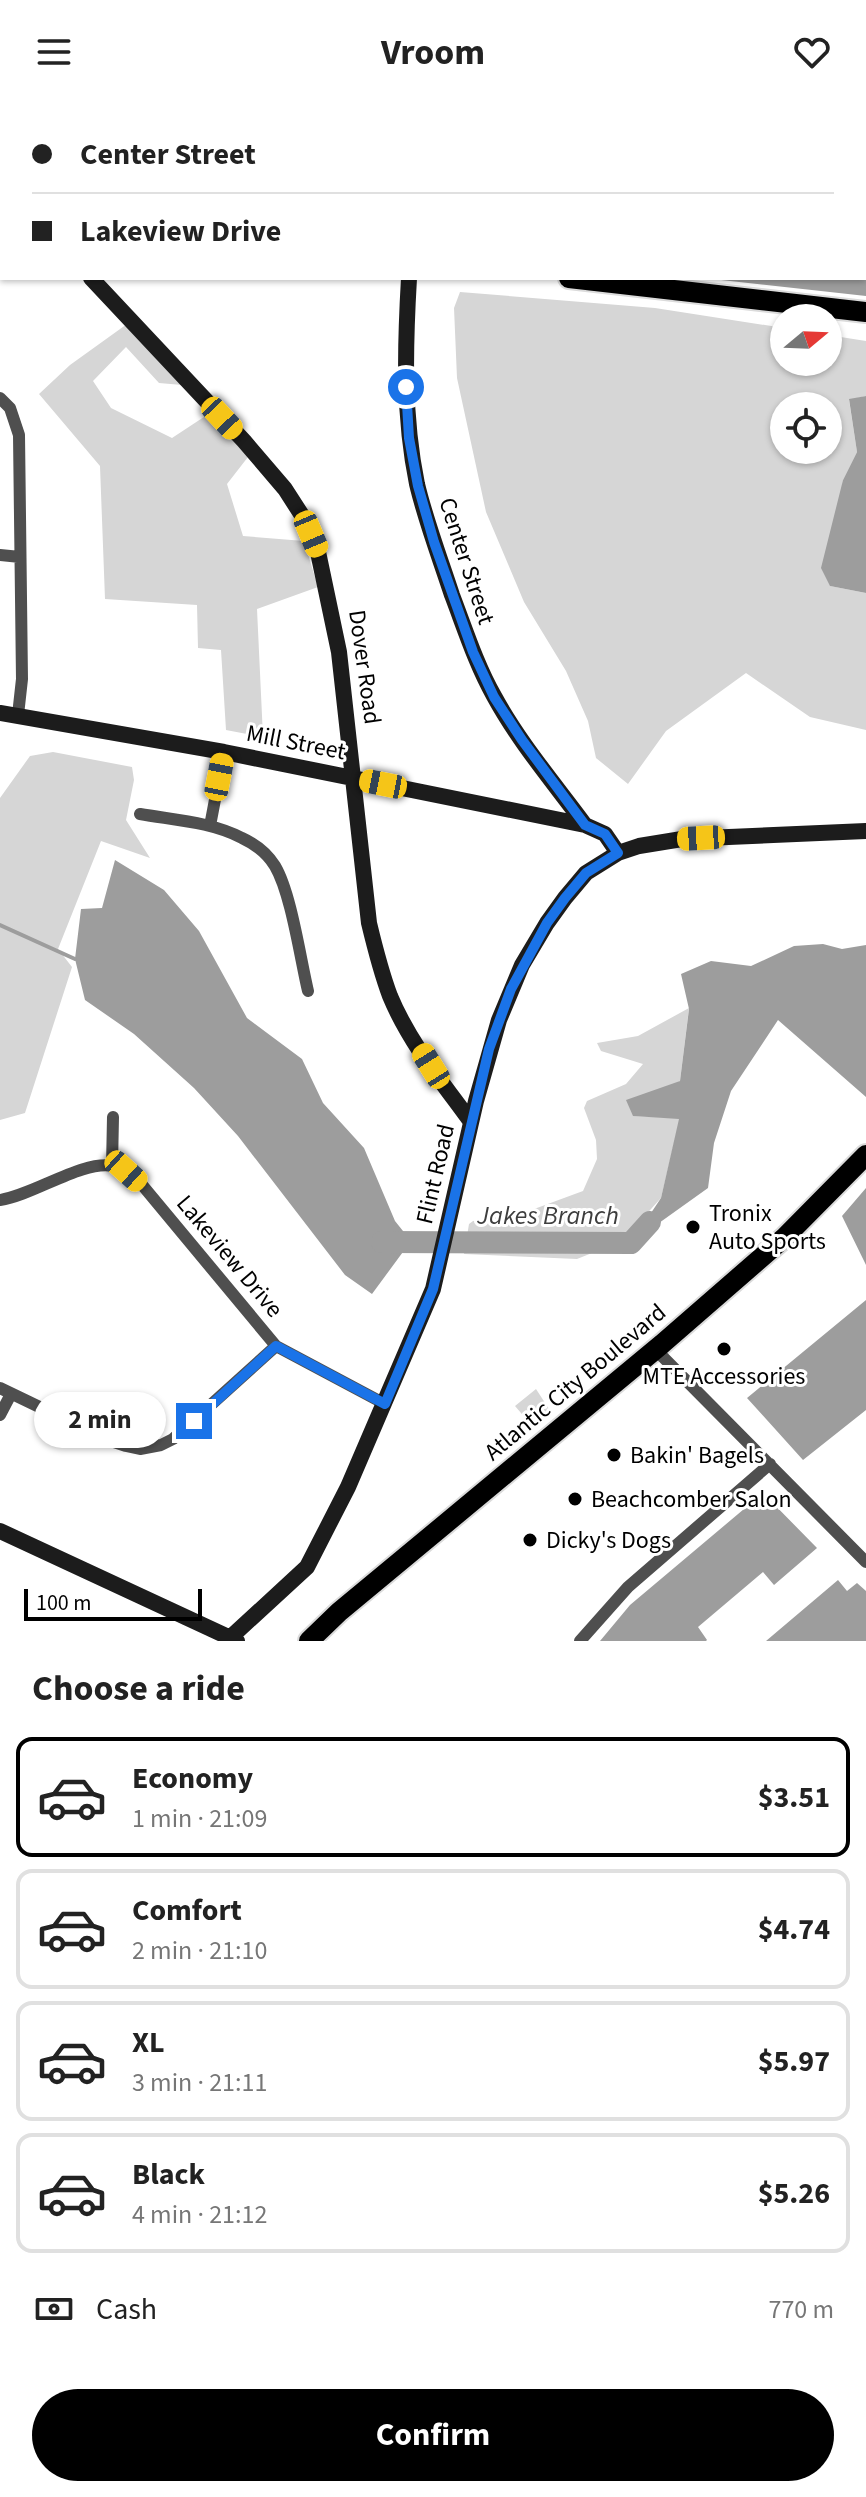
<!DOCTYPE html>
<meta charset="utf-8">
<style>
body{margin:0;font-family:"Source Sans 3",sans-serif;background:#f2f2f2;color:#222;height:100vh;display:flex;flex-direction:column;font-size:30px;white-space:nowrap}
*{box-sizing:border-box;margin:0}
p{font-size:26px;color:#767676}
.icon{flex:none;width:44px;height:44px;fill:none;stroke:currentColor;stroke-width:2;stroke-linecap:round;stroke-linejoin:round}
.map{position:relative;height:1537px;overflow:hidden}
.side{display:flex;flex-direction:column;background:#fff;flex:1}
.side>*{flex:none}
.banner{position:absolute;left:0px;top:0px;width:866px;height:176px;box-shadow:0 2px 6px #0004;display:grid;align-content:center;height:176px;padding:0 32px;background:#fff}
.needle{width:52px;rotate:71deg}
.fabs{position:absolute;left:770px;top:200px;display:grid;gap:16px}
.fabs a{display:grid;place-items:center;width:72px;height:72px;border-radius:50%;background:#fff;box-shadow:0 2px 6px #0004;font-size:40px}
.scale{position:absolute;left:24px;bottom:20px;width:178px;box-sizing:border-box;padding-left:8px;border:4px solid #000;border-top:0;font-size:22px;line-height:28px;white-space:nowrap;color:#000;-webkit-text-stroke:6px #fff;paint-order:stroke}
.end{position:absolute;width:36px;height:36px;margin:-18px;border:10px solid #1a73e8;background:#fff;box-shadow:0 0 0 4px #fff}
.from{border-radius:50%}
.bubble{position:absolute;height:56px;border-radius:28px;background:#fff;box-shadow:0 2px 6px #0004;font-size:26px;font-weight:700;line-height:56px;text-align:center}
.car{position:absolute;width:24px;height:48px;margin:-24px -12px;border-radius:10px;box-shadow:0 0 6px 2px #0007;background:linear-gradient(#f5c518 24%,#345 0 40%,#f5c518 0 76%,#345 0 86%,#f5c518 0)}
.banner b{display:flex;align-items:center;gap:28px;height:76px;font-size:30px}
.banner b+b{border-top:2px solid #e0e0e0}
.banner i{width:20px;height:20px;background:#222}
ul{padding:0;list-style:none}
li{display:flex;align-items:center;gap:24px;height:120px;margin:0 16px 12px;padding:0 16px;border:4px solid #e0e0e0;border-radius:16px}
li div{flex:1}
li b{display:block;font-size:30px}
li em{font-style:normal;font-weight:700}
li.active{border-color:#000}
li>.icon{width:72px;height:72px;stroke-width:1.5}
h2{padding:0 32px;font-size:36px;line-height:96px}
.pay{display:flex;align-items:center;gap:20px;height:88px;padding:0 32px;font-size:30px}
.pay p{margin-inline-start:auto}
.action{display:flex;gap:16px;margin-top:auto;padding:16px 32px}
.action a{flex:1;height:92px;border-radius:48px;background:#000;color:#fff;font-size:32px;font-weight:700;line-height:92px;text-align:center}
header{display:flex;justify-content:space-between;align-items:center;height:104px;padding:0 32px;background:#fff;font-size:36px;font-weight:700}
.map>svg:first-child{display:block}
.green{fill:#d6d6d6;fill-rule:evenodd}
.water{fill:#9d9d9d}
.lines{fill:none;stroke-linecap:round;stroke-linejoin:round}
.stream{stroke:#9d9d9d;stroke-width:4}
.river{stroke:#9d9d9d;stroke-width:22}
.primary-casing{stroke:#dbdbdb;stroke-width:24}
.street{stroke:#4f4f4f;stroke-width:12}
.secondary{stroke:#1c1c1c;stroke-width:16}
.primary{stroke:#000;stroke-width:20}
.route{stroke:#1a73e8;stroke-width:10}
.poi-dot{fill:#000;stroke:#fff;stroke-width:3}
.labels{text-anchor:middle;stroke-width:6;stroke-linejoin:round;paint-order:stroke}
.street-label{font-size:24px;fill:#000;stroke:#fff}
.poi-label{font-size:24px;fill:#000;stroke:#fff;text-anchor:start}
.water-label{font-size:26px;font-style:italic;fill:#3e3e3e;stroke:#fff}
</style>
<header><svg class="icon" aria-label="menu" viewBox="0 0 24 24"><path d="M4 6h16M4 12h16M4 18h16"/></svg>Vroom<svg class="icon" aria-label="heart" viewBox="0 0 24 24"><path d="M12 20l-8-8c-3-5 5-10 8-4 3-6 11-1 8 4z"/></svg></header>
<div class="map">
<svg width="866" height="1537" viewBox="0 0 866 1537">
<rect width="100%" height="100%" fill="#fff"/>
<path class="green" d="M460,188l195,16 129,20v34h44v-27l38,6v55l-17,4 8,52 -14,28 -13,106 36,7v137l-56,-13 -64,-44 -80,58 -38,53 -32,-26 -8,-37 -22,-50 -42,-69 -38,-90 -29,-134 -3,-70zM784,302h44v44h-44z
M127,220l55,61 -23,-2 -33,-36 -33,34 18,27 61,30 38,-25 38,44 -21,27 16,52 61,5 14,46 -61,22 6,128 -37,-7 -5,-80 -23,-2 -1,-43 -92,-6 -5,-133 -61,-72 31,-29z
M53,648l79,15 2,13 -8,40 24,38 -49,-17 -43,108 14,18 -47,146 -25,7v-322l30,-42z
M689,904l-9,73 -46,35 46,2 -19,80 -39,43 -45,18 -113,-5 5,-30 4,-3 53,-9 57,-21 14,-32 -1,-19 -12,-32 3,-7 39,-17 17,-20 -42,-13 -4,-8 41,-7z
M536,1285l15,23 -18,15 -18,-21z"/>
<path class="water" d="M539,0h327v192l-163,-18h161v-172h-327z
M866,292v197l-36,-7 -9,-18 22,-88 14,-28 -8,-53z
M115,756l49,30 35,41 48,87 55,41 21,44 41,45 31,73 16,20 -39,53 -27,-19 -107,-139 -44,-48 -60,-54 -49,-34 -10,-41 6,-50 21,-1z
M823,840l19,5 24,-4v152l-88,-77 -47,71 -17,52 -6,45 -77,55 30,-45 18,-79 -46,-3 -7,-16 54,-19 9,-72 -8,-35 30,-13 40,5 43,-20z
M866,1084v77l-24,-49z
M866,1196v110l-63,50 -56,-62z
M763,1389l54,55 -43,37 -11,-13 -65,55 9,13 -1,1h-106l30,-36z
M838,1476l9,11 10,-8 9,8v50h-100z"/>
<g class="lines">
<path class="stream" d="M0,821l75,34"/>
<path class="river" d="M382,1138l249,1 19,-21"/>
<g class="primary-casing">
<path id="primary" d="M0,76l2,3
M569,174l297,34
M309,1537l30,-29 323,-268 123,-107 81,-82"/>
</g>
<path class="street" d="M0,294l10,10 9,27 3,244 -4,36
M0,451l20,2
M140,710c34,6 72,8 102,24 13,6 25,15 33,28 16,27 25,91 33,125
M210,722l14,-74
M112,1062l1,-49
M0,1096c34,-5 82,-40 113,-34 13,2 21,12 30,20l133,160 109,58
M655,1245l211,213
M0,1284l108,52 18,6 14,3 21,-4 12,-6 103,-93
M0,1311l11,-21
M580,1537l48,-54 142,-123"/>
<path class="secondary" d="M347,2v-2
M0,115l2,1
M91,174l153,163 41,48 18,28 15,35 21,100 30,271c6,25 12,49 21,73 19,46 52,86 81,126
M409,174c-4,69 -6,138 8,206 9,38 23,74 35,111 13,34 24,69 42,101 25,46 60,87 91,129
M0,609l224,39 361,73 20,9 13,19
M0,1427l237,110
M231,1533l76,-70 41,-80 85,-198 43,-188 23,-81 23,-55 25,-42 18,-25 21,-25 32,-20 21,-7 43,-7 184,-8"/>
<use href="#primary" class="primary"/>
</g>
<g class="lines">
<path class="route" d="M194,1317l82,-75 109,58 48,-115 56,-240 22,-60 36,-66 18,-25 21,-25 32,-20 -13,-19 -20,-9 -63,-85 -28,-43 -21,-45 -39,-110 -16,-56 -9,-48 -3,-51"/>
</g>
<g class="poi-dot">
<circle cx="693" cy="1123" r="8"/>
<circle cx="724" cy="1245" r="8"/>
<circle cx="614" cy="1351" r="8"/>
<circle cx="575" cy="1395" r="8"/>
<circle cx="530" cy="1436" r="8"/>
</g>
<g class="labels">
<g class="street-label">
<text transform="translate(467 457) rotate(72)" y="8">Center Street</text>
<text transform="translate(365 563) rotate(82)" y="8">Dover Road</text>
<text transform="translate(296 638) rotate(11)" y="8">Mill Street</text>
<text transform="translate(435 1070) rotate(-77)" y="8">Flint Road</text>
<text transform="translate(230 1152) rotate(50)" y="8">Lakeview Drive</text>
<text transform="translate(575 1278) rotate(-40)" y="8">Atlantic City Boulevard</text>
</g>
<g class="poi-label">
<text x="709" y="1117">Tronix<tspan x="709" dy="28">Auto Sports</tspan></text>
<text x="724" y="1280" text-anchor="middle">MTE Accessories</text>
<text x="630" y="1359">Bakin' Bagels</text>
<text x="591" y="1403">Beachcomber Salon</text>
<text x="546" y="1444">Dicky's Dogs</text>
</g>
<g class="water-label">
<text x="548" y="1120">Jakes Branch</text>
</g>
</g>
</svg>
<div class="fabs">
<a><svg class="needle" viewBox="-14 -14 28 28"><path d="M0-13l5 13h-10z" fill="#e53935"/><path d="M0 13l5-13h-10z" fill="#767676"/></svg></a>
<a><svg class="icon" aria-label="locate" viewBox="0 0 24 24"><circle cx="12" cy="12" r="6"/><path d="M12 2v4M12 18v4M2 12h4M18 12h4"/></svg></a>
</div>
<div class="scale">100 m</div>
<i class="end from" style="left:406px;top:283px"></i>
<i class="end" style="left:194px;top:1317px"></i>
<div class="bubble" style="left:34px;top:1288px;width:132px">2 min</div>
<i class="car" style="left:222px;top:314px;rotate:137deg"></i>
<i class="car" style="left:311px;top:430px;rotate:157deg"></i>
<i class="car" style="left:219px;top:673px;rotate:11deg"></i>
<i class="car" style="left:383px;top:680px;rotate:281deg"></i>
<i class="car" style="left:701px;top:734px;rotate:267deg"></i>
<i class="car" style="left:431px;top:962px;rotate:328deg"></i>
<i class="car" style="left:126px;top:1067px;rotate:132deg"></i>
<div class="banner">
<b><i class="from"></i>Center Street</b>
<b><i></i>Lakeview Drive</b>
</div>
</div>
<section class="side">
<h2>Choose a ride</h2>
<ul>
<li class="active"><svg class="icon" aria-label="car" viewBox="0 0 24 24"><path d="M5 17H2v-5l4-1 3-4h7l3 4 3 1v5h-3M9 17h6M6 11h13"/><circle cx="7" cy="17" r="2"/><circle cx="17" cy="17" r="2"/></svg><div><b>Economy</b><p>1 min · 21:09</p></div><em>$3.51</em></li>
<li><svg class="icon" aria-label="car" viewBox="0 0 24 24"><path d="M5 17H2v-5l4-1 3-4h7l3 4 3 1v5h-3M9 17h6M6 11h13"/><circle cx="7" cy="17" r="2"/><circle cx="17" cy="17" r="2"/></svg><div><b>Comfort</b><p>2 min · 21:10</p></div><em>$4.74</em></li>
<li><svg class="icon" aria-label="car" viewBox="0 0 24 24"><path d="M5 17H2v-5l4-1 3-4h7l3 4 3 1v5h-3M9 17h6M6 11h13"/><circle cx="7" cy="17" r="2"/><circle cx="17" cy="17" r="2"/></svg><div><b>XL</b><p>3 min · 21:11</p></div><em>$5.97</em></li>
<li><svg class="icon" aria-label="car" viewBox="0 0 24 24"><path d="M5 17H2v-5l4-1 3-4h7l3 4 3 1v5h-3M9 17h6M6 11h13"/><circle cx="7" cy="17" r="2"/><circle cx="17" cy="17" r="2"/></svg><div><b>Black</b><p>4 min · 21:12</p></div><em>$5.26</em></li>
</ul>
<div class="pay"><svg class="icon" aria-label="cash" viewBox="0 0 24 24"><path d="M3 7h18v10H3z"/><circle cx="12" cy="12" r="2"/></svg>Cash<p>770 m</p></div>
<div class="action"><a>Confirm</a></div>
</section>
